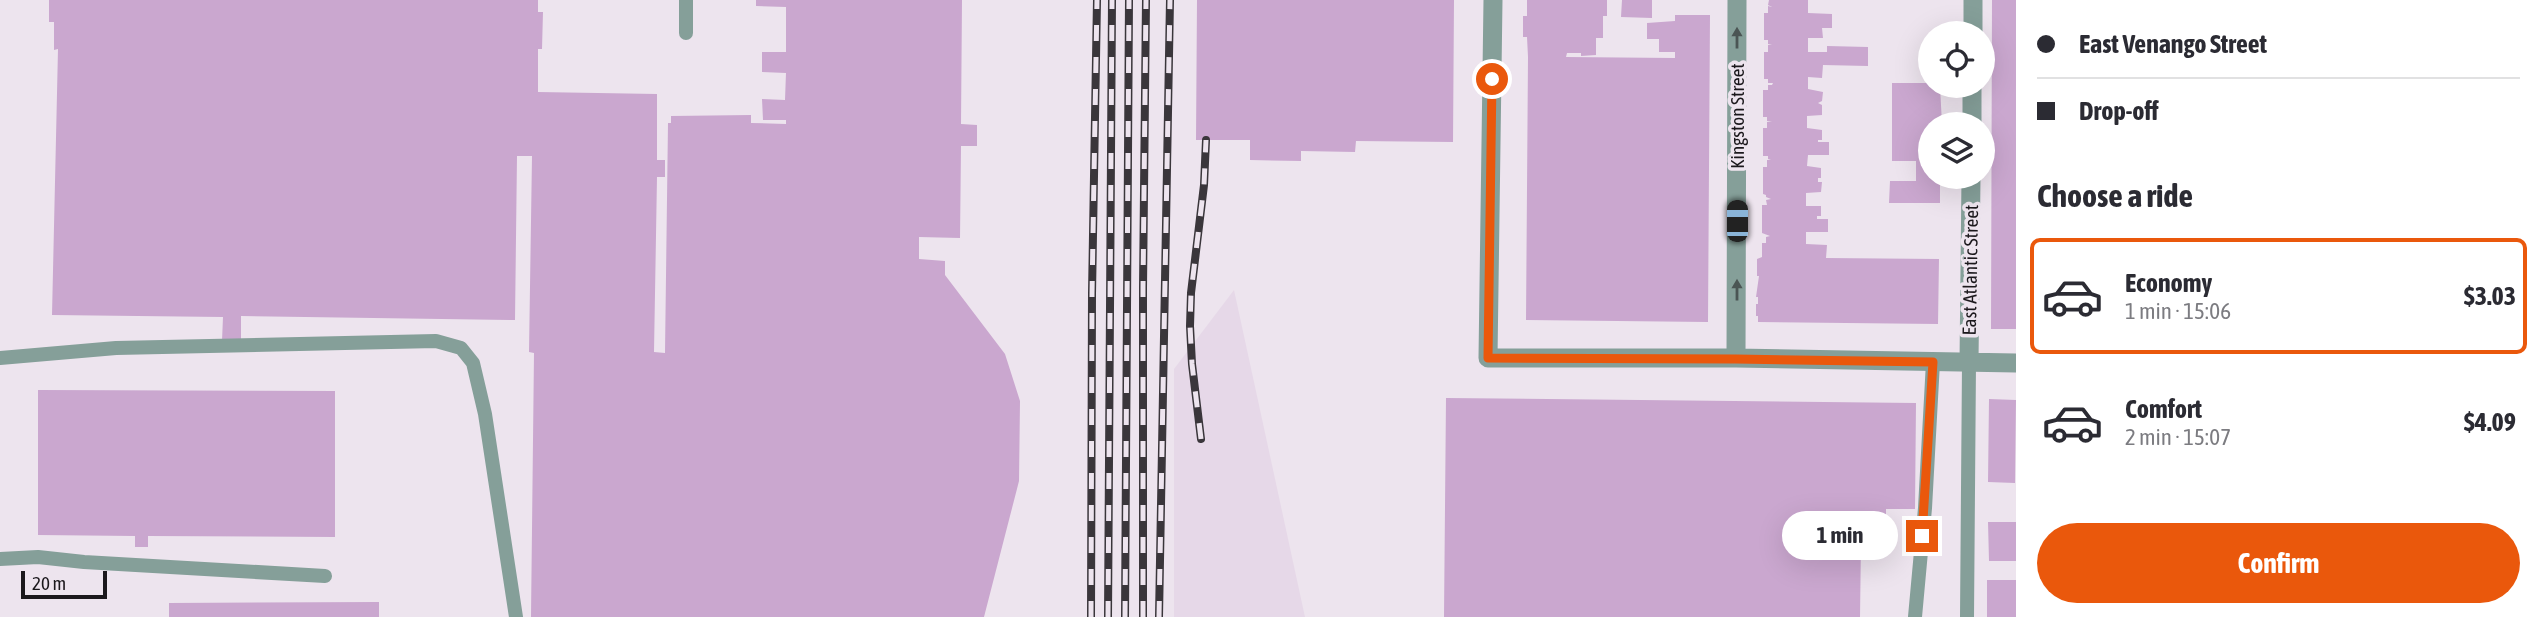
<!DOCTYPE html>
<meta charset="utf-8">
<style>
body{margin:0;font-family:"Asap Condensed",sans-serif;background:#f7f7f7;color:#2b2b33;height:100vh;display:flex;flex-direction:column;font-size:26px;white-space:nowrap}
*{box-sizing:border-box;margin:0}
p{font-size:23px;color:#7c7c81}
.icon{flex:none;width:38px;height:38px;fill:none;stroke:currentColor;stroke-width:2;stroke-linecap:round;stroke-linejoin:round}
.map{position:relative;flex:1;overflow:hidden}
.side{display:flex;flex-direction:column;background:#fff;width:525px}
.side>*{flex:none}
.banner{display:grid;align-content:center;height:154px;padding:0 21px;background:#fff}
.fabs{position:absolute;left:1918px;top:21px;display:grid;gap:14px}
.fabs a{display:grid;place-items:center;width:77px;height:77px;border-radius:50%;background:#fff;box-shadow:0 7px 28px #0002;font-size:35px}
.scale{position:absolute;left:21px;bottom:18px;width:86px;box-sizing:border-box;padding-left:7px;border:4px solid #1b181c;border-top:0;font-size:19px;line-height:24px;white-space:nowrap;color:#1b181c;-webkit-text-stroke:5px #ede4ee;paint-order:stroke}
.end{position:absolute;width:32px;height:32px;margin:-16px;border:9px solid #ea580c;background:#fff;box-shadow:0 0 0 4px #fff}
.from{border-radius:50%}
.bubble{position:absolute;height:49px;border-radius:24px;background:#fff;box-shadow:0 7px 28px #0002;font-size:23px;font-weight:700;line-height:49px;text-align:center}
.car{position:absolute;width:21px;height:42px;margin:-21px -10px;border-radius:9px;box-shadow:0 0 5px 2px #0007;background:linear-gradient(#222 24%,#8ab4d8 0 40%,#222 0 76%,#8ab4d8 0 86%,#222 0)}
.banner b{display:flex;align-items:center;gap:24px;height:66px;font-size:26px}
.banner b+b{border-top:2px solid #e1e1e2}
.banner i{width:18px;height:18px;background:#2b2b33}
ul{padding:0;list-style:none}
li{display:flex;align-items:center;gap:21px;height:116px;margin:0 14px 10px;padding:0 7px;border:4px solid transparent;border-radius:10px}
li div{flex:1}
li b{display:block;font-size:26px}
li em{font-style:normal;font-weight:700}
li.selected{border-color:#ea580c}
li>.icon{width:63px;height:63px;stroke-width:1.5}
h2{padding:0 21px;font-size:32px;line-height:84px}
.action{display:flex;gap:14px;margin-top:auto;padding:14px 21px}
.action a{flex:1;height:80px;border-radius:42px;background:#ea580c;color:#fff;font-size:28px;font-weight:700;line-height:80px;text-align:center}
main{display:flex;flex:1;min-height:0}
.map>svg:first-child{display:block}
.built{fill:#e6d8e8}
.building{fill:#caa7cf}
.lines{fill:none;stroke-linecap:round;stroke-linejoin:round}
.service{stroke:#859f99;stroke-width:14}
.minor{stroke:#859f99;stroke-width:19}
.rail-casing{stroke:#3a363b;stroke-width:8}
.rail{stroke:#ede4ee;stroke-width:5;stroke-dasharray:16;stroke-linecap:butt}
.oneway{fill:#4b5554}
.route{stroke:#ea580c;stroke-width:9}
.labels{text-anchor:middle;stroke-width:7;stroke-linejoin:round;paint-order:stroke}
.street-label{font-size:19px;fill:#1b181c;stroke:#ede4ee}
</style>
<main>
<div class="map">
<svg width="2016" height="617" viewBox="0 0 2016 617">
<rect width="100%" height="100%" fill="#ede4ee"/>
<path class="built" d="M1234,290l71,327h-131v-248z"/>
<path class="building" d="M49,0h489v12h5l-1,37h-4v43l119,2v66h8v17h-8l-3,175 11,1 3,-230h3v-7l80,-1v8l35,1v-4h-23l-1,-21 23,1 1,-27 -24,-1v-20h24v-45l-30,-1v-6h206l-1,124 16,1v21h-16l-1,92 -41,-1v22l26,2v14l60,79 15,47 -1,80 -35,136h-453l3,-264 -5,-1 3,-196h-15l-2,164 -274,-4v26l-19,-1 1,-24 -171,-2 6,-266 -4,1v-28h-5z
M1197,0h257l-1,142 -97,-1 -1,11 -54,-1v10l-51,-1v-20h-54z
M1527,0h80v16h-4v22h-7v17l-15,1v-3h-14l-1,4 109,1v-6h-16v-13h-12v-16l28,-2v-6h35l-2,307 -182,-2 2,-263 -1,-20h-4v-21h4z
M1622,0h30v18l-31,-1z
M1769,0h39v13l24,1v14h-10l1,10h-15v14h19v-6l41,1v19l-45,-1 -1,13 -14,-1v12l15,3 -1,9 -4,2 4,2v10l-15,1v12l15,2v10h-4v2h11v13h-21l-1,11 14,2v10h-3v4h4l-1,10 -15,1v13h15v10h-4v3h11v13h-22v12l21,1 -1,13 113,1 -1,65 -180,-2v-6h-2v-12h2v-7h-2l3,-21h-2v-17l5,-2v-14h4v-6l4,-1 -8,-3v-28h5l-1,-5 5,-1 -5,-2v-2l-3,-1v-27h4v-7h4l-3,-1v-3h-5v-28h4v-6h5l-5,-1v-4h-4v-27h5v-5h4l1,-2h-5v-4h-4v-27h4v-7h4l-4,-1v-4h-4v-27h4v-7l4,1 -4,-2z
M1992,0h24v329h-25z
M1892,83h38v3h10l2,38h-12v53h10v26h-51l1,-22h26v-20h-24z
M38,390l297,1v146l-187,-1v11h-13v-11l-97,-1z
M1446,398l470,5 -1,106h-29v33l-25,-1 -1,76h-416z
M1989,399l27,1 -1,83 -27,-1z
M1988,522h28v39h-27z
M1987,580h29v37h-29z
M379,602v15h-210v-14z"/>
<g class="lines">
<path class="service" d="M686,0v33
M0,358l116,-10 320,-7 25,7 12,15 12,51 31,203
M0,559l38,-2 46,5 241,14
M1915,617l10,-109 8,-146
M1967,617l2,-254"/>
<path class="minor" d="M1493,0l-5,358h248l280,5
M1973,33v-33
M1972,124v-38
M1736,358l1,-358
M1969,363l2,-186"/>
<g class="rail-casing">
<path id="rail" d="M1201,439l-9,-75 -2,-38 1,-33 13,-108 2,-45
M1091,617l1,-323 5,-294
M1108,617l4,-617
M1125,617l4,-617
M1143,617v-329l3,-288
M1159,617l11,-617"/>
</g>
<use href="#rail" class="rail"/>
</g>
<defs><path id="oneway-solid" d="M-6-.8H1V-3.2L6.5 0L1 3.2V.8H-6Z" transform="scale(1.75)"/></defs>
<g class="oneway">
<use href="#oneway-solid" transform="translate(1737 38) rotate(-90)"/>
<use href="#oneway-solid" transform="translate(1737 290) rotate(-90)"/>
</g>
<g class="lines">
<path class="route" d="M1492,79l-4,279 248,1 197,3 -11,174"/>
</g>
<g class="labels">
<g class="street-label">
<text transform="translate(1737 116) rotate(-90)" y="7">Kingston Street</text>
<text transform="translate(1970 270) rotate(-89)" y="7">East Atlantic Street</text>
</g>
</g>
</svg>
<div class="fabs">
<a><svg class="icon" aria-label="locate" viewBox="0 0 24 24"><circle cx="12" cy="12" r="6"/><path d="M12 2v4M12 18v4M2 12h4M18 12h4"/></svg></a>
<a><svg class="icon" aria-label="layers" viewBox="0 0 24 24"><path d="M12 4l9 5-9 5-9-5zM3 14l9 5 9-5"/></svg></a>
</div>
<div class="scale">20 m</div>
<i class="end from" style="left:1492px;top:79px"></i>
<i class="end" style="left:1922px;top:536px"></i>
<div class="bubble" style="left:1782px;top:511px;width:116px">1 min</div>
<i class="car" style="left:1737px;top:221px;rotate:0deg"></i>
</div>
<section class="side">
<div class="banner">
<b><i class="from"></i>East Venango Street</b>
<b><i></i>Drop-off</b>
</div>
<h2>Choose a ride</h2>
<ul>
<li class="selected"><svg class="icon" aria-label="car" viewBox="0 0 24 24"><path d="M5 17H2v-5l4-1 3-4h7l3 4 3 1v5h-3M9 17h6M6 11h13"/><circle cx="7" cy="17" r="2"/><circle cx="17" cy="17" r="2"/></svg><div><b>Economy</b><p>1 min · 15:06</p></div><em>$3.03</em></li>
<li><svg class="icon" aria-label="car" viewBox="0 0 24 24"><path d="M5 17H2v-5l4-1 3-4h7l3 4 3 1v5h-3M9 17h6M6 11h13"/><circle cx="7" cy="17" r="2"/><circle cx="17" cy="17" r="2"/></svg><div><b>Comfort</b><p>2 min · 15:07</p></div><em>$4.09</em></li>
</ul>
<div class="action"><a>Confirm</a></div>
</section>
</main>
